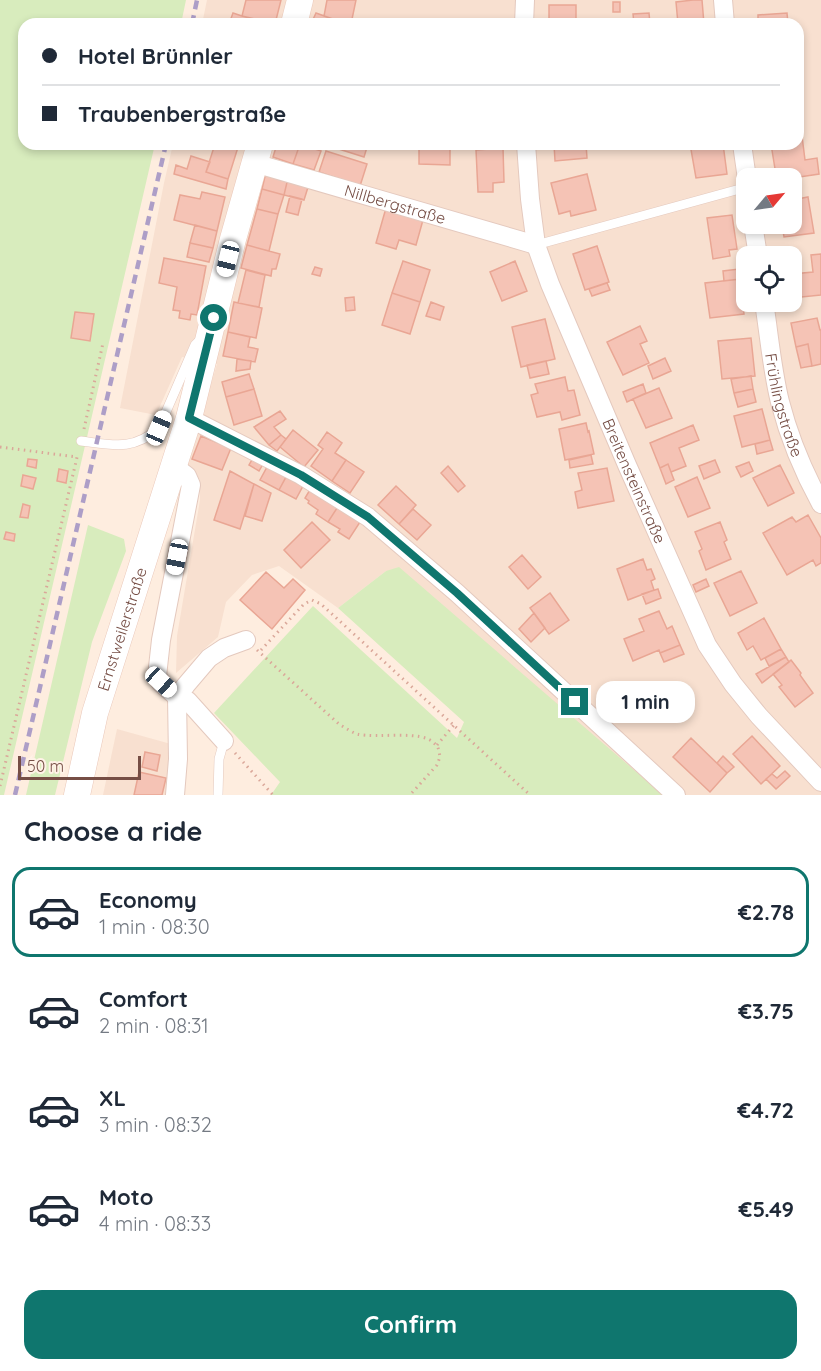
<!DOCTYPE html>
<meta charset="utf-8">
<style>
body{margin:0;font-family:Quicksand,sans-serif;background:#f6f6f7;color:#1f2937;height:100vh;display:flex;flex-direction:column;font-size:22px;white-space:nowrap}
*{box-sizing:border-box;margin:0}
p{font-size:20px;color:#747a83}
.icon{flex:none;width:33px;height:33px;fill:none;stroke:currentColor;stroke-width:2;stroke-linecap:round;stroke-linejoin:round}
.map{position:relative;height:795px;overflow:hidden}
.panel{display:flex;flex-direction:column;background:#fff;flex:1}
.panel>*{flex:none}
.guide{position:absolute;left:18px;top:18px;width:786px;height:132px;border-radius:18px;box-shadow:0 3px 9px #0003;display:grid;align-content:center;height:132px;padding:0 24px;background:#fff}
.needle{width:39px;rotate:61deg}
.fabs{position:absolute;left:736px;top:168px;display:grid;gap:12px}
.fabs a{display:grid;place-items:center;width:66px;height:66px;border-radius:12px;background:#fff;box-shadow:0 3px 9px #0003;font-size:30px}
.scale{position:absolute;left:18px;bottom:15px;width:123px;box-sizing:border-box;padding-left:6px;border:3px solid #764e45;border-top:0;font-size:16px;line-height:21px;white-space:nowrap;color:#764e45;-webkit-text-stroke:4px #fff2e7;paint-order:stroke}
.end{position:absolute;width:27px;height:27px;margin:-14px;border:8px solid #0f766e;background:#fff;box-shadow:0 0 0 3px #fff}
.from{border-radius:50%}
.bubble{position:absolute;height:42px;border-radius:18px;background:#fff;box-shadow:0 3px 9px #0003;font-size:20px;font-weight:800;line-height:42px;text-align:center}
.car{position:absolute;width:18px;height:36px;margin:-18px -9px;border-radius:8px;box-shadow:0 0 4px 2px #0007;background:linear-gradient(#fff 24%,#345 0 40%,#fff 0 76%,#345 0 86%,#fff 0)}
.guide b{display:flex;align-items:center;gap:21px;height:57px;font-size:22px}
.guide b+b{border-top:2px solid #e0e1e3}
.guide i{width:15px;height:15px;background:#1f2937}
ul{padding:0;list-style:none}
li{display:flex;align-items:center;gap:18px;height:90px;margin:0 12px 9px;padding:0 12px;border:3px solid transparent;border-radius:18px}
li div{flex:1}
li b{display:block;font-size:22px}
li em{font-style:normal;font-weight:800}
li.active{border-color:#0f766e}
li>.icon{width:54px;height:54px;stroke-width:1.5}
h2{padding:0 24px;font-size:27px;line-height:72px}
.cta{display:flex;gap:12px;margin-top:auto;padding:12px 24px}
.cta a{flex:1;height:69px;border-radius:18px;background:#0f766e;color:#fff;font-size:24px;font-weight:800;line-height:69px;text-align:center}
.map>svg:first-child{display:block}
.residential{fill:#f8e0d0;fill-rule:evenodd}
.green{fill:#d8ecbd}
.building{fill:#f5c3b5;stroke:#e9a694;stroke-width:1.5}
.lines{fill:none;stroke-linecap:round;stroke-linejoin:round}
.lane-casing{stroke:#e4c9be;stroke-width:10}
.street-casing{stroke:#e4c9be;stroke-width:20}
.secondary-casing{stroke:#eac8ba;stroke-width:27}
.path{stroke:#daa799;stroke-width:3;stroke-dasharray:1.5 4.5;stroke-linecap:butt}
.lane{stroke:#fff;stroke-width:9}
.street{stroke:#fff;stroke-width:18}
.secondary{stroke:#fff;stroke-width:26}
.rail{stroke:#ad9ec7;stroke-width:4.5;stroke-dasharray:9 6;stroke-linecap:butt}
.route{stroke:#0f766e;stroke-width:8}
.labels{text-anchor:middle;stroke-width:4.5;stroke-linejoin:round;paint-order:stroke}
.street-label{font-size:16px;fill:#764e45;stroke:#fff2e7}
</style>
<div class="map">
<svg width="821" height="795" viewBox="0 0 821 795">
<rect width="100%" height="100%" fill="#feeddf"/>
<path class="residential" d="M207,0h614v795h-158l-277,-224 -48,37 -59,-42 -27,9 -26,27 -8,35 -42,36 1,-37 23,-136v-20l-14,-13 31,-103 -35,-7 -26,58 -36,-7 44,-225 9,-39h625v-120h-596zM747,178h45v46h-45zM747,256h45v46h-45z
M117,729l54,15 -2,51h-66z"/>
<path class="green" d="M0,0h186l-5,24h-157v120h131l-151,651h-4z
M88,525l36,14 2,12 -34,91 -37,153h-29z
M399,567l264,228h-392l9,-13 -66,-69 99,-107 144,132 7,-16 -126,-114 48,-37z"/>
<path class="building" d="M246,0h35l-6,24 -33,-8z
M327,0h29l-5,24h-6l-21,-8z
M693,0h9l2,24h-26l-2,-22z
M613,2h7v10h-7z
M549,5h27v16h4l-1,3h-30z
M233,13l9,3 29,8h-42z
M316,13l25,9 -1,2h-29z
M649,13l1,11h-16l-1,-10z
M787,13l1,11h-30v-9z
M802,136l3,24 12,-2 2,16 -26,4 -1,-5 -16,2 -5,-31h27v-7z
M215,144h24l-11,35 -22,-7z
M277,144h23l-7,20 -20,-7z
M300,144l21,7 -7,19 -21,-6z
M323,144h45l-4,13z
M419,144h31v21l-31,-1z
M489,144h13l1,4 -14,1z
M554,144h32l1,14 -32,3z
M690,144h33l4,30 -31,4z
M503,148l1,34 -11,1v9h-15l-2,-42z
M326,151l41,13 -7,22 -41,-14z
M191,156l19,6 -4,10 22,7 -2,10 -52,-15 2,-9 11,4z
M266,172l22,6 -4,17 -22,-6z
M587,174l9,36 -25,6 -1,-5 -11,3 -8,-31z
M288,178l21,6 -5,16 -20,-5z
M262,189l22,6 -6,19 -21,-5z
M202,192l23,5 -8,34 -43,-11 6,-25 20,4z
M290,196l12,3 -4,16 -12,-3z
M808,197l6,36 -30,4 -2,-13h10v-24z
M386,208l37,12 -7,25 -17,-5 -3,9 -20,-6z
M257,209l21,5 -9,37 -22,-6z
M732,215l5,34 -8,1 1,6 -17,3 -6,-41z
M195,225l22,6 -4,17 -23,-5z
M190,243l23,5 -4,14 -22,-5z
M247,245l33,9 -4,15h-4l-1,7 -30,-8z
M597,246l12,36 -24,8 -12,-36z
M821,254v41l-29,3v-24l21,-2 -2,-17z
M164,258l42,8 -9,49 -6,-1 -1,6 -11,-2 1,-7 -7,-1 4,-23 -18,-4z
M403,261l27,9 -10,32 -28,-9z
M515,261l12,30 -25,10 -12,-29z
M315,267l7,2 -2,7 -8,-2z
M739,269l1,10 -16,2 -1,-10z
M246,270l19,5 -6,32 -21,-4z
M740,279l4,35 -34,4 -5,-35z
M607,283l3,7 -18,6 -3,-7z
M392,293l28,9 -10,32 -28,-9z
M354,297l1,13 -9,1 -1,-13z
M234,302l28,6 -6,30 -28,-6z
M431,302l13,5 -4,13 -14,-4z
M75,312l19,2 -4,27 -19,-3z
M817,318l3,12h1v34l-9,2 -4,-22 -12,3 -5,-24z
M545,319l10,40 -34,8 -9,-40z
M640,326l7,15 -7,3 9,19 -26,12 -16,-33z
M228,332l22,5 -2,10 10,2 -3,13 -32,-6z
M751,338l4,38 -33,3 -4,-38z
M808,344l4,22 -11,2 -5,-21z
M665,358l6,13 -18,8 -5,-13z
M237,359l14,2 -1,8 -14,2z
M546,361l3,13 -19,4 -3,-13z
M249,374l5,15 -28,8 -4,-15z
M751,376l2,13 -19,4 -3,-14z
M565,377l3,14 6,-1 6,25 -18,5 -2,-8 -23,5 -6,-22 7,-2 -3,-9z
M643,384l3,9 -19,9 -4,-10z
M659,388l13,30 -26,10 -13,-29z
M254,389l8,27 -28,9 -8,-28z
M753,389l3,13 -18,5 -4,-14z
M762,409l8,31 -28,7 -8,-31z
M280,411l6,8 -12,8 7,8 -12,10 -15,-18z
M586,423l2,9 1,-1 5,23 -29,6 -6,-31z
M693,425l6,15 -20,8 7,18 -15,6 -3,-8 -8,4 -10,-25z
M293,430l25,20 -14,17 -24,-20z
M327,432l15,11 -7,10 11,7 -14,21 -21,-15 12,-17 -5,-4z
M281,435l5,4 -9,12 -8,-6z
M201,436l30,12 -9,22 -30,-11z
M770,440l3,10 -16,4 -2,-10z
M591,455l2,9 -23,4 -1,-8z
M253,458l10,6 -4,7 -10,-6z
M28,459l9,1 -1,8 -9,-2z
M346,460l18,12 -14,21 -18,-12z
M715,460l5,12 -16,7 -5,-13z
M749,462l4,9 -12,6 -5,-10z
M668,464l6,16 -8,4 -6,-16z
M780,465l14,28 -26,13 -15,-28z
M448,466l17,20 -7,6 -17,-19z
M267,467l19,10 -7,13 -19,-10z
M607,468l7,33 -36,7 -3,-16 7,-2 -4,-17z
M59,469l9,2 -2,12 -9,-2z
M230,471l24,13 -14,45 -26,-9z
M23,475l13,3 -3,11 -12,-3z
M286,477l17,9 -7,13 -17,-9z
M697,477l13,31 -22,9 -13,-30z
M254,484l17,9 -9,28 -17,-5z
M396,486l20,19 -17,19 -21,-19z
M311,488l28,17 -11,17 -12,-8 2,-4 -10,-7 1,-2 -4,-3z
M23,504l7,2 -2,12 -8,-1z
M339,505l23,14 -13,20 -11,-7 2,-3 -12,-7z
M413,509l18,16 -14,15 -18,-16z
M808,515l13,23v25l-5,3 -3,-6 -26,15 -24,-42 29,-16 4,5z
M312,522l18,18 -29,28 -17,-18z
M720,522l7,18 -3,2 7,17 -25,11 -7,-19 3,-2 -7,-17z
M6,532l9,2 -1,7 -10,-2z
M522,555l19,22 -13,12 -19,-22z
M643,559l4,11 4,-1 4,10 -4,2 3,9 -26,10 -11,-31z
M741,571l16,32 -27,13 -16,-33z
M266,572l18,16 9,-9 12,11 -33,39 -32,-29z
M706,579l3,7 -13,6 -3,-7z
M658,589l3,9 -15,6 -4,-10z
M550,593l19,27 -20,14 -19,-26z
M659,611l8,18 5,-3 8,19 -20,8 -1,-3 -26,11 -9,-22 20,-8 -5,-12z
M534,613l11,15 -14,14 -12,-13z
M764,618l17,31 -20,11 -8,-14 -6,4 -9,-17z
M680,645l4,9 -20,8 -4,-9z
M781,649l5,8 -17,9 -4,-8z
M786,657l3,5 -27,21 -6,-9z
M791,660l10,13 -1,2 13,18 -18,14 -16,-20 3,-2 -9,-11z
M752,736l28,30 -19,18 -28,-30z
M691,738l36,35 -17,19 -37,-35z
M145,752l15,3 -3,16 -15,-4z
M723,756l11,11 -7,6 -10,-10z
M785,771l5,5 -14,13 -10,-10 6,-5 5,4z
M139,772l27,6 -4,17h-28z"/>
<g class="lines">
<g class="lane-casing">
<path id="lane" d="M536,245l211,-58
M81,441c32,4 52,10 78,-13l36,-83 3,-3
M218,795l1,-36 5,-18"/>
</g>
<g class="street-casing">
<g id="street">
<path d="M723,0l2,24"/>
<path d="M524,24l1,-24"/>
<path id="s1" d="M526,144l4,55 6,46 14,39 77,181 80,180 26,39 26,32 62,66"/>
<path d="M742,144l5,35"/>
<path id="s2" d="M254,163l282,82"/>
<path d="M753,224l5,32"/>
<path id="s3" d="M764,302c5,32 8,68 16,100 9,35 23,69 41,102"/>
<path d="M189,418l112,57 67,42 89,76 219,202"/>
<path d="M174,466l13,10 4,9 -30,155 -4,36 4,7 16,14 11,4 36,40"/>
<path d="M175,795l3,-36 -1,-62 9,-12 23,-27 15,-10 22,-8"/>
</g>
</g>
<g class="secondary-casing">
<g id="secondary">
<path d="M294,24l6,-24"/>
<path id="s4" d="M77,795l18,-82 94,-295 44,-179 27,-95"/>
</g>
</g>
<path class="path" d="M84,429l19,-86
M0,447l77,10
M257,650l83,75c6,3 11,7 17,9 20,5 66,-5 78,10 4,3 4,8 5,13l-3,8 -27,30
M261,650l43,-46 8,-4 9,4 209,191
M437,745l17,-20
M235,753l38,42
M0,786l78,-333"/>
<use href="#lane" class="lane"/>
<use href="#street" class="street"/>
<use href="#secondary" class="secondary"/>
<path class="rail" d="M192,24l5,-24
M15,795l151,-651"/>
</g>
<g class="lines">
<path class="route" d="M214,318l-25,100 112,57 67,42 89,76 118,109"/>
</g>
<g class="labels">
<g class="street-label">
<text dy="6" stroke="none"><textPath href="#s2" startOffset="147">Nillbergstraße</textPath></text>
<text dy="6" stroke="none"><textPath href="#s3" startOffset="105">Frühlingstraße</textPath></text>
<text dy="6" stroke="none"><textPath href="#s1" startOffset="357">Breitensteinstraße</textPath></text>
<text dy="6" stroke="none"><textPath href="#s4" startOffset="172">Ernstweilerstraße</textPath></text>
</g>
</g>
</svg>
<div class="fabs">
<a><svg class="needle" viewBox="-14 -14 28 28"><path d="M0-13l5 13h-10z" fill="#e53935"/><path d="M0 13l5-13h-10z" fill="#747a83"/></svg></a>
<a><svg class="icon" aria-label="locate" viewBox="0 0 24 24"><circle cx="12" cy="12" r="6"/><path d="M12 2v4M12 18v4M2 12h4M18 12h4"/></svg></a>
</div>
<div class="scale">50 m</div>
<i class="end from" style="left:214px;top:318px"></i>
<i class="end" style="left:575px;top:702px"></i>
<div class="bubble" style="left:596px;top:681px;width:99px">1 min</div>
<i class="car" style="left:228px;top:259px;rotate:194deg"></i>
<i class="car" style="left:159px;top:428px;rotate:23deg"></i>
<i class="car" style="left:177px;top:557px;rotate:191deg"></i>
<i class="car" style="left:161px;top:682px;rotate:132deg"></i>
<div class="guide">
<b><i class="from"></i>Hotel Brünnler</b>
<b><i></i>Traubenbergstraße</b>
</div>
</div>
<section class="panel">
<h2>Choose a ride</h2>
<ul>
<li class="active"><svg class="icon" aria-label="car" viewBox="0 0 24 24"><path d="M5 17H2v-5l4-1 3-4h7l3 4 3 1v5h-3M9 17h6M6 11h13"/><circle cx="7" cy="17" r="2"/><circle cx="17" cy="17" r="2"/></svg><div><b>Economy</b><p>1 min · 08:30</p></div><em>€2.78</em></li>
<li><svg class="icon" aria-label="car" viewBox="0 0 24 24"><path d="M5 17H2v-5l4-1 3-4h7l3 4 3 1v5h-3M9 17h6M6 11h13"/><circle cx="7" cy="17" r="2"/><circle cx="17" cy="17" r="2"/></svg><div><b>Comfort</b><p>2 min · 08:31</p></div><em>€3.75</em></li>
<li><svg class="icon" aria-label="car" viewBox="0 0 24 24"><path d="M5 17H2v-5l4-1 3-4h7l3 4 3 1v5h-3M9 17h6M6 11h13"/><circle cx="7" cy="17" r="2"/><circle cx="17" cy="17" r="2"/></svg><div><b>XL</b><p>3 min · 08:32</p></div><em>€4.72</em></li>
<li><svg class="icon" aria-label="car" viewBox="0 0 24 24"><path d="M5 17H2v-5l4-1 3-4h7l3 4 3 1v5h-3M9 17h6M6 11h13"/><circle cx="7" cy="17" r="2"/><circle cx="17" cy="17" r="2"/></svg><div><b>Moto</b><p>4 min · 08:33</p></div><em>€5.49</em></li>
</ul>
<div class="cta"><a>Confirm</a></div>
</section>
